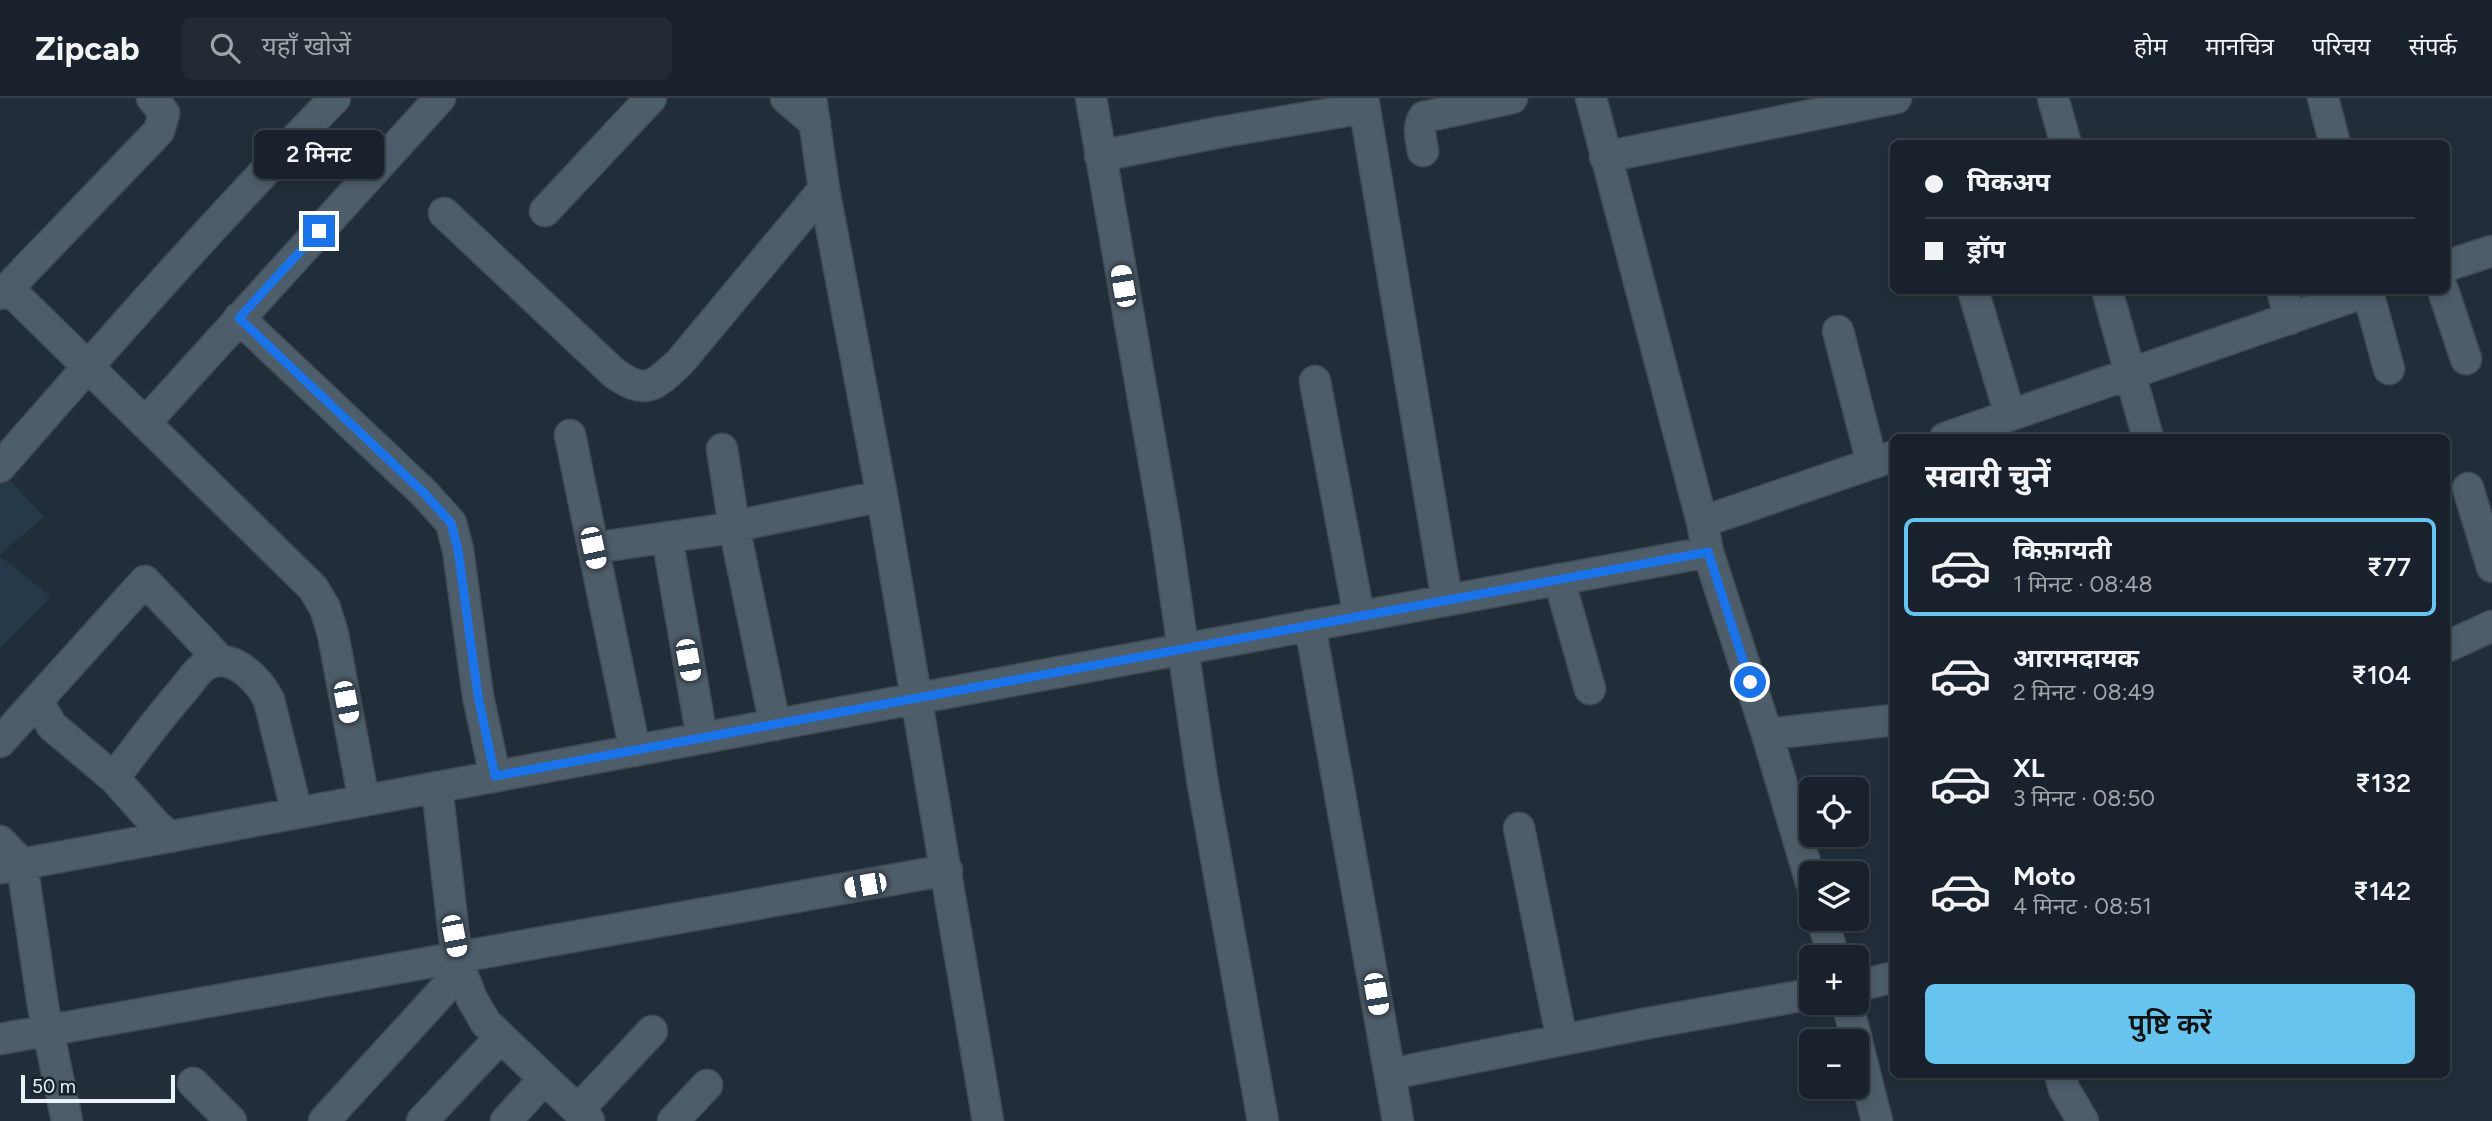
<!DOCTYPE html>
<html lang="hi">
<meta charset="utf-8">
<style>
body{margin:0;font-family:Figtree,"Noto Sans Devanagari",sans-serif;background:#222a34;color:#f1f3f6;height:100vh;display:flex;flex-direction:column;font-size:26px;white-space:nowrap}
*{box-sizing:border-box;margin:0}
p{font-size:23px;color:#9fa4a9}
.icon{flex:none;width:38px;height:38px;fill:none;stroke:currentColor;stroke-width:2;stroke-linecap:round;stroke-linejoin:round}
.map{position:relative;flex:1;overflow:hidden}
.panel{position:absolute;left:1890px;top:336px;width:560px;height:644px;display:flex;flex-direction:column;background:#19222c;border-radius:10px;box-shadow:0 4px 10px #0003,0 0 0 2px #373f48}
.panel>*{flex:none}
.hud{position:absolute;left:1890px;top:42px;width:560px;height:154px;border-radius:10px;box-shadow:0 4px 10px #0003,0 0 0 2px #373f48;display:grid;align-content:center;height:154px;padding:0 35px;background:#19222c}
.buttons{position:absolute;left:1799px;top:679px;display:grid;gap:14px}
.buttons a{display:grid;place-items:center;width:70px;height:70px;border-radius:10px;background:#19222c;box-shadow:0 4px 10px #0003,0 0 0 2px #373f48;font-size:35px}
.scale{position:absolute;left:21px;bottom:18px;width:154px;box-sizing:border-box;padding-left:7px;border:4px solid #eaf3fa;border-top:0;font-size:19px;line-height:24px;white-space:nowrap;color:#eaf3fa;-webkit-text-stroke:5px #182530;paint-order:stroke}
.end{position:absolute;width:32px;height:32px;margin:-16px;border:9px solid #1a73e8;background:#fff;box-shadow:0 0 0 4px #fff}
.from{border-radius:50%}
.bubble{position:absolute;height:49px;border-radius:10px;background:#19222c;box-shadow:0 4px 10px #0003,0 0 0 2px #373f48;font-size:23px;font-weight:600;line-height:49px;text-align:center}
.car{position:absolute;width:21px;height:42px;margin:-21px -10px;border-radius:9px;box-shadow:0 0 5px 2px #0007;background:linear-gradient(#fff 24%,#345 0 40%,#fff 0 76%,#345 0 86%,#fff 0)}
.hud b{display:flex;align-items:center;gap:24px;height:66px;font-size:26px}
.hud b+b{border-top:2px solid #373f48}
.hud i{width:18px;height:18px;background:#f1f3f6}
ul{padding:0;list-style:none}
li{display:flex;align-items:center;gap:21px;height:98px;margin:0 14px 10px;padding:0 21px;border:4px solid transparent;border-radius:10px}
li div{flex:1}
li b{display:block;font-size:26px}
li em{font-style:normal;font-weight:600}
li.active{border-color:#66c4ef}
li>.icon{width:63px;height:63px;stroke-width:1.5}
h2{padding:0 35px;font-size:32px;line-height:84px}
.primary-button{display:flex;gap:14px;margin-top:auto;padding:14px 35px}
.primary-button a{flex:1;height:80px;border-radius:10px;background:#66c4ef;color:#111;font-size:28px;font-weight:600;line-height:80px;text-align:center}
header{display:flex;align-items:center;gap:42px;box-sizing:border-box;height:98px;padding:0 35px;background:#19222c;border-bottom:2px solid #373f48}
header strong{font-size:33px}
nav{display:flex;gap:38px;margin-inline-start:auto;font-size:24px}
.search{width:490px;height:63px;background:#222a34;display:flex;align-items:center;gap:18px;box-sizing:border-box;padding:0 24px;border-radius:10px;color:#9fa4a9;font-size:26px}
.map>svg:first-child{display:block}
.built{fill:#263949}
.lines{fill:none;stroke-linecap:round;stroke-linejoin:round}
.minor-casing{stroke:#404b55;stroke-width:33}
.minor{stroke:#4e5d6a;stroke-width:30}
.route{stroke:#1a73e8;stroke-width:9}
</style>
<header>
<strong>Zipcab</strong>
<div class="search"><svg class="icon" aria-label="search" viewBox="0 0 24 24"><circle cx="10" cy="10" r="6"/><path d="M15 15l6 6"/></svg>यहाँ खोजें</div>
<nav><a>होम</a><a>मानचित्र</a><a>परिचय</a><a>संपर्क</a></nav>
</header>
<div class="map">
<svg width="2492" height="1023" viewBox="0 0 2492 1023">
<rect width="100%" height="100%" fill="#212e3a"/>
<path class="built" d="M0,371l44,48 -44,37z
M0,458l51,41 -51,51z"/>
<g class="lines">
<g class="minor-casing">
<path id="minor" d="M786,0l29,25
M811,0l13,91 58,307 106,625
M1091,0l75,433 36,248 61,342
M1363,0l84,502
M1591,0l111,424
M2053,0l13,46
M2323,0l12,46
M1423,53c-2,-12 -6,-24 1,-34l88,-19
M1100,58l121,-24 143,-24
M1605,59l291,-59
M545,113l106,-113
M444,115l170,160c32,23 40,13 66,-11l144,-173
M2446,168l46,-15
M7,191l152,-158 5,-18 -12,-15
M1973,192l37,125
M2107,192l41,148
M2282,192l8,29
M2443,192l23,69
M2368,194l21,77
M0,196l7,-5 8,6 298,293 12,20 8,26 31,167
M239,220l186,176 26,29 7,27 20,146 17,80
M1838,233l34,132
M1315,283l44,235
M145,325l295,-325
M570,337l65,316
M1945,340l426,-148
M722,351l12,77 41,199
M0,369c109,-125 219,-250 335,-369
M2468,390l24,79
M667,439l35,201
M593,450l118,-17 171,-35
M1559,481l31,110
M1310,527l88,496
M2446,549l46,-21
M38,604l14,24 62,52 42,47 14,12
M1767,636l127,-14
M0,644l145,-161 76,80
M114,680c23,-31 45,-60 70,-89 6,-7 13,-19 22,-24 25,-15 53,15 63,35l28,113
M437,689l17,149 7,35 11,28 14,24 103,98
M1519,730l43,212
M0,743l22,23 21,142 24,115
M0,770l1708,-316
M1811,784l-44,-148 -59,-182 -6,-30 192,-66
M1822,821l12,38
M1857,888l37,-9
M1847,905l10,38
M0,941l947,-169
M1857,944l20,79
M1390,976l253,-50 168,-30
M2060,976l4,15 19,32
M193,985l38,38
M578,1012l74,-79
M324,1023l137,-150
M422,1023l78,-83
M506,1023l38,-42
M673,1023l34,-36"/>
</g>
<use href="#minor" class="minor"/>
</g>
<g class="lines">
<path class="route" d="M319,133l-80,87 186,176 26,29 7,27 20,146 17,80 1213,-224 42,130"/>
</g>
</svg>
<div class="buttons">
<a><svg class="icon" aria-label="locate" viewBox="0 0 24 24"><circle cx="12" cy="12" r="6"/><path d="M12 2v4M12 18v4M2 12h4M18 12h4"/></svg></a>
<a><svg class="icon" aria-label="layers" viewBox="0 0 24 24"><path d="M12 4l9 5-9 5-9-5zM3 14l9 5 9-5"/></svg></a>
<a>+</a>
<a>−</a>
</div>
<div class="scale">50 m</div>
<i class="end from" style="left:1750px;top:584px"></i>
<i class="end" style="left:319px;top:133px"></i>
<div class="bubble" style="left:254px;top:32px;width:130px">2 मिनट</div>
<i class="car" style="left:1123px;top:188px;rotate:350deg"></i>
<i class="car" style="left:593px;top:450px;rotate:168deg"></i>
<i class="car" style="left:688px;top:562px;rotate:170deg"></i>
<i class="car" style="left:346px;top:604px;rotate:169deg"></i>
<i class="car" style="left:865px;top:787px;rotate:260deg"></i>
<i class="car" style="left:454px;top:838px;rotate:169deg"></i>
<i class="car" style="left:1376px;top:896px;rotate:170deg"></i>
<div class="hud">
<b><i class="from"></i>पिकअप</b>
<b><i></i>ड्रॉप</b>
</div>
<section class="panel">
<h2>सवारी चुनें</h2>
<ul>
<li class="active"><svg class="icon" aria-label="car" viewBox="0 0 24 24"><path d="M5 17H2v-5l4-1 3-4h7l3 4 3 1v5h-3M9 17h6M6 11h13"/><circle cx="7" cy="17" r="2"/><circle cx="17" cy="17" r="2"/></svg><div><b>किफ़ायती</b><p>1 मिनट · 08:48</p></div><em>₹77</em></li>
<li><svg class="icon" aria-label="car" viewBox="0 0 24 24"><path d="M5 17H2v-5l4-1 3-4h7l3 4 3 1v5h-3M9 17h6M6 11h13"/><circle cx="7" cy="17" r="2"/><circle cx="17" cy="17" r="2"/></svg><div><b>आरामदायक</b><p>2 मिनट · 08:49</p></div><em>₹104</em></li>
<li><svg class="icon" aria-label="car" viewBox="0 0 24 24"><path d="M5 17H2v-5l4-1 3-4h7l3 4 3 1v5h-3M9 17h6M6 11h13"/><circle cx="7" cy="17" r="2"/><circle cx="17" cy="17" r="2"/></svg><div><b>XL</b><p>3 मिनट · 08:50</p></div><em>₹132</em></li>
<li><svg class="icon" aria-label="car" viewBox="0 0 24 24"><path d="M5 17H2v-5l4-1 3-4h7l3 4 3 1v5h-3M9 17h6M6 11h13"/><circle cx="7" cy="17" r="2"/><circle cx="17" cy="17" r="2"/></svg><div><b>Moto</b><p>4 मिनट · 08:51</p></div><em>₹142</em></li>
</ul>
<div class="primary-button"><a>पुष्टि करें</a></div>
</section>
</div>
